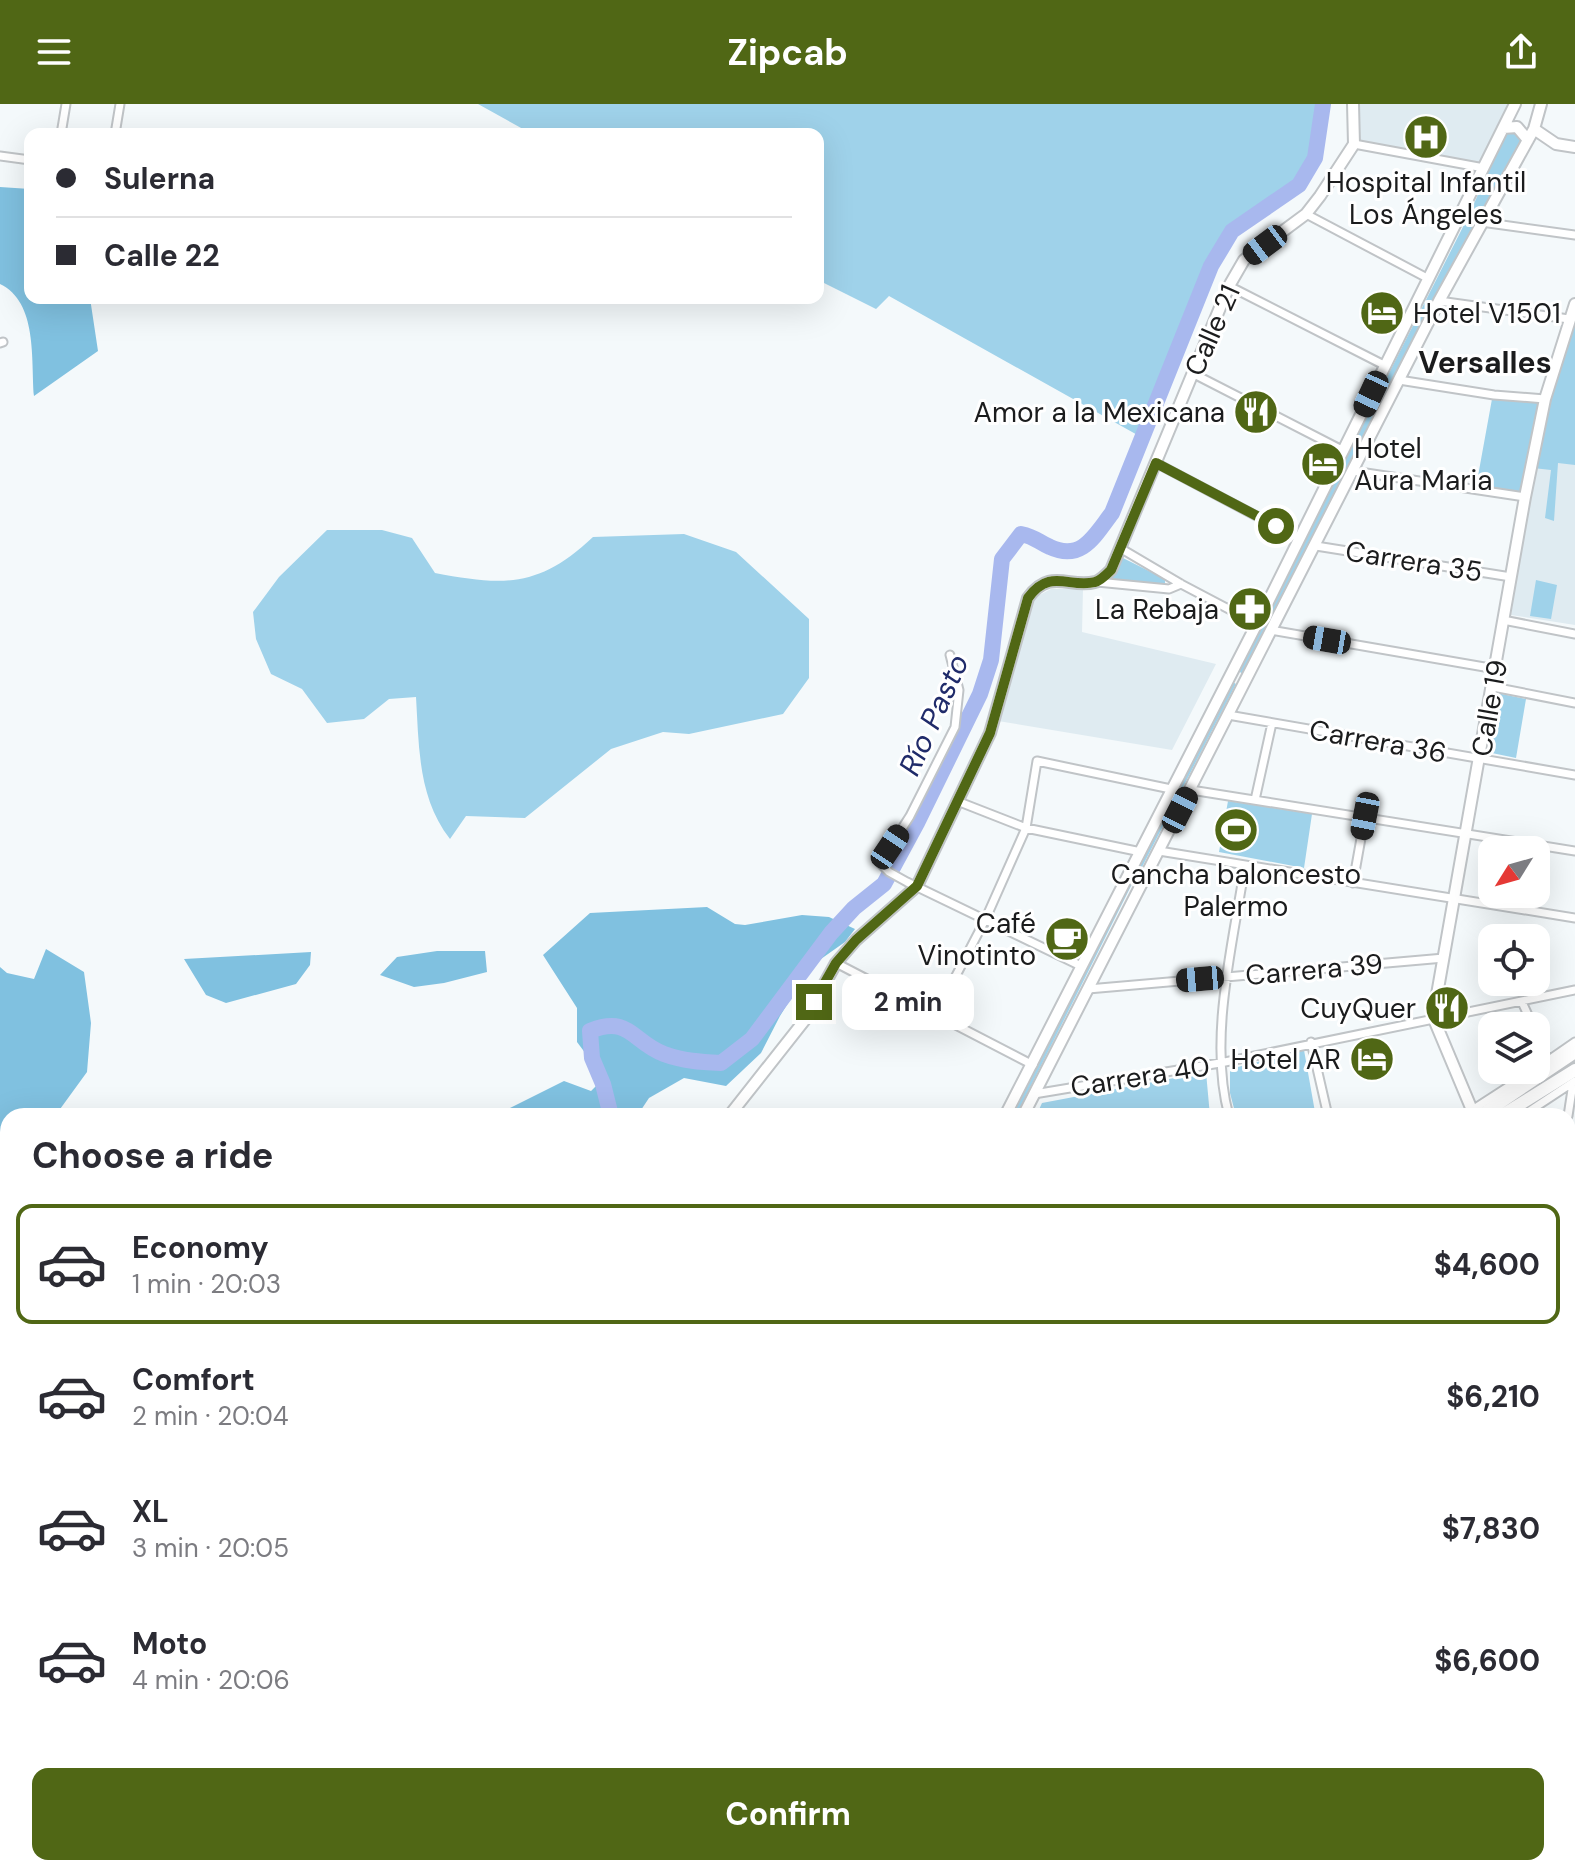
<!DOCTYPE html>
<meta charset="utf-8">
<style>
body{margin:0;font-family:"DM Sans",sans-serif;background:#f2f2f3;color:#2b2b33;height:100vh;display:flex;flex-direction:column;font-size:30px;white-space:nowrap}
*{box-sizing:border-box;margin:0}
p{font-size:26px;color:#7c7c81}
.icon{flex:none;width:44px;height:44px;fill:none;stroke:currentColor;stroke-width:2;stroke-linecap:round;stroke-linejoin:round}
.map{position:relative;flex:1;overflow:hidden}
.panel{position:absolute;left:0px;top:1004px;width:1576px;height:768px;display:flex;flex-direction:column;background:#fff;border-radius:24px 24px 0 0;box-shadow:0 8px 32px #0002}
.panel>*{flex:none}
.guide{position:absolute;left:24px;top:24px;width:800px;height:176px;border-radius:16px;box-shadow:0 8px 32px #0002;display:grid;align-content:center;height:176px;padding:0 32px;background:#fff}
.needle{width:52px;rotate:233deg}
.buttons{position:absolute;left:1478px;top:732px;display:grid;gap:16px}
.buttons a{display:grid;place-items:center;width:72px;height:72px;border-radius:16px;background:#fff;box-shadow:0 8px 32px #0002;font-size:40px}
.end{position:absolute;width:36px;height:36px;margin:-18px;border:10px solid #506715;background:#fff;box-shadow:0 0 0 4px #fff}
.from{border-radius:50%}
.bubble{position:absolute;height:56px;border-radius:16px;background:#fff;box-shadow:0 8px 32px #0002;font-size:26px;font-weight:700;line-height:56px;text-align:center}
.car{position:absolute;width:24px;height:48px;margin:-24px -12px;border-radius:10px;box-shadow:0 0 6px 2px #0007;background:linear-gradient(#222 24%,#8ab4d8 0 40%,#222 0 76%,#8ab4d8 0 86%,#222 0)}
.guide b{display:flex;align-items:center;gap:28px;height:76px;font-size:30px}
.guide b+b{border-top:2px solid #e1e1e2}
.guide i{width:20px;height:20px;background:#2b2b33}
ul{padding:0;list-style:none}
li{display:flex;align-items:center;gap:24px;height:120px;margin:0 16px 12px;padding:0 16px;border:4px solid transparent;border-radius:16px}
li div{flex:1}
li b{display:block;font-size:30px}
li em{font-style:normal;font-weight:700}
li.on{border-color:#506715}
li>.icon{width:72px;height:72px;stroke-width:1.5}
h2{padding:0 32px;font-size:36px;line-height:96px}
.cta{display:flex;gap:16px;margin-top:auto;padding:16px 32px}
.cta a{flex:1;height:92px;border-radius:16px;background:#506715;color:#fff;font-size:32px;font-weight:700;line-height:92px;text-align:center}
header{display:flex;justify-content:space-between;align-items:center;height:104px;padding:0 32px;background:#506715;color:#fff;font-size:36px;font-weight:700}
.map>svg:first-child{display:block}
.built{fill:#dfebf1}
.green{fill:#9fd2ea}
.forest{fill:#80c1e0}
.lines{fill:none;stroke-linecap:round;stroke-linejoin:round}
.river{stroke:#a8b8ee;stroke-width:16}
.street-casing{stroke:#c0c4c7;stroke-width:11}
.secondary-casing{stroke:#c0c4c7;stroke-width:14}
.primary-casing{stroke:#c0c4c7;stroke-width:16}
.street{stroke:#fff;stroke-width:7}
.secondary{stroke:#fff;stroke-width:10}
.primary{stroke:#fff;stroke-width:12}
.route{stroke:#506715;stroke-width:10}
.labels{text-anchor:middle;stroke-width:6;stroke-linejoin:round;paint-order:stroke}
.poi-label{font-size:28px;fill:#1b1c1d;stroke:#fff;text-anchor:end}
.street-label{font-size:28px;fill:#1b1c1d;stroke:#fff}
.neighbourhood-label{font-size:30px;font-weight:bold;fill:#1b1c1d;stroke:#fff}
.water-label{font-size:30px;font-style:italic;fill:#202b6a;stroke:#fff}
</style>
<header><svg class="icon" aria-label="menu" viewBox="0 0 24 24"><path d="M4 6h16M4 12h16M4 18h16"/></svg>Zipcab<svg class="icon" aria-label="share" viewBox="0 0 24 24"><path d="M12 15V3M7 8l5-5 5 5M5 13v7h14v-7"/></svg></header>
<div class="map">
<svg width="1575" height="1772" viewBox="0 0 1575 1772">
<rect width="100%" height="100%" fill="#f4f9fb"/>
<path class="built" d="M1359,0h150l-27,61 -123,-22z
M1575,339v182l-64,-10 23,-149z
M1051,485h32l-1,43 134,32 -44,86 -174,-29 32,-121z"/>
<path class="green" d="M478,0h845l-8,54 -16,27 -67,46 -21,35 -70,171 -252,-141 -13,13 -58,-29v-146h-286z
M1514,26l7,8 -1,7 -43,74 -232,456 -7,-4 231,-456 34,-78 4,-6z
M1575,203v158l-17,-2 -4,58 -9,-3 6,-48 -18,-2 7,-37z
M1492,295l51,4 -19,90 -48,-6z
M327,426h55l30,8 23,35c69,13 104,15 158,-36l91,-3 52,18 73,67v59l-26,36 -94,20 -26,-2 -52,17 -86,69 -59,-2 -16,23c-32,-41 -31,-92 -34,-142l-27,2 -25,20 -37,4 -25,-34 -31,-15 -15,-35 -3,-27 26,-35z
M1123,454l42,21v4l-3,3 -54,-8z
M1536,476l21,5 -6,34 -21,-3z
M1228,575l8,5 -95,185 -10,-4z
M1497,589l29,6 -10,59 -29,-6z
M1228,697l84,13 -8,54 -85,-16z
M1130,764l8,4 -122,244h-10z
M1304,946l11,62 -9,4h-70l-6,-23v-24z
M1206,968l4,44h-174l6,-13z"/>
<path class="forest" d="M0,83l30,2v109h60l8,53 -64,45c-3,-36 4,-94 -34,-112z
M707,803l28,17 10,1 57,-10 27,2 26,12 -10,13 -34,24 -31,50 -19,37 -35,33 -42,-8 -35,20 -12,18h-143l70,-35 27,10 13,-13 -27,-36v-34l-34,-53 47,-42z
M46,845l38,23 7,51 -4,49 -32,44h-47v36l-8,5v-190l7,6 27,6z
M437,847h48l2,21 -43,11 -30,4 -34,-12 17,-18z
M311,848l-1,13 -14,19 -70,19 -20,-8 -22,-36z
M0,1327l8,3v266l-8,-6z
M8,1703v61h308l1,8h-317v-66z"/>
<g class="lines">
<path class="river" d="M611,1012l-8,-32 -11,-26 -2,-27c40,-16 42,11 74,23 19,7 37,8 57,9l31,-24 79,-106 23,-25 30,-24 33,-61 63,-129 11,-34 11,-101 19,-25c15,3 17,8 29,13 32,15 45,-12 62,-34l99,-247 21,-35 67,-46 16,-27 8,-54
M654,1764l4,8
M919,1764l13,8
M697,1772l9,-8"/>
<g class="street-casing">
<path id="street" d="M61,30l5,-30
M115,30l5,-30
M1354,40l130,24
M0,52l30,4
M1306,110l123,65
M1481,118l94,13
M1229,182l155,79
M1439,197l130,18
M0,239l3,-1
M1192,269l152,78
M1399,276l95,15 51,4
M1156,359l144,76
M1353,367l172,26
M1316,442l195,31
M1120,444l61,36 76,40
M1097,478l72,7 12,-5
M1503,516l72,14
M1270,526l226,39
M950,551l9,35 -4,37 -45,89 -30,47 9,9 18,10 174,84
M1493,583l82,16
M1228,611l347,60
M1191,686l384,61
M1255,696l17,-77
M957,697l69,27 115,24
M1159,747l416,67
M1353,779l12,-67
M836,859l197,102
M1088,885l356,-31
M1522,898l11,24
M936,910l50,-96 40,-90 11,-67 134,28
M1536,929l12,28
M1311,938l17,74
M1536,965l39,-27
M1034,990l186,-31 355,-73
M1229,1012c-21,-77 4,-172 16,-251
M1463,1012l71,-46
M1522,1012l53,-35
M1568,1012l5,-33
M1568,1188l7,1
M1568,1250l7,1
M1568,1639l7,-2
M1568,1714l7,-4
M981,1764l2,3
M1201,1764l4,8
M1311,1764l2,8
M1412,1764l1,8
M328,1772v-8
M383,1772v-8
M791,1772c15,-8 28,-10 42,0
M1144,1772l14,-8
M1370,1772l37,-8
M1476,1772l10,-8"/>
</g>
<g class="secondary-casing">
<path id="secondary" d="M1503,24l14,-1 11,13
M1534,25l22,15 19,3
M1472,1006l-39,-93 92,-520 20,-98 30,-95
M729,1012l75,-95 32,-58 20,-23 61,-54 73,-153 38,-135c22,-31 42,-9 67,-16 5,-1 12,-8 16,-12l118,-284 15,-26 62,-46 14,-18 34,-52 -1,-40
M1005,1012l264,-516 246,-496
M1023,1012l416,-815 95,-172 7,-25
M1575,1503l-5,35 5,60"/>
</g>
<g class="primary-casing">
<path id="primary" d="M1480,1012l95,-64
M1501,1012l74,-46
M740,1764l4,8"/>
</g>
<use href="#street" class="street"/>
<use href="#secondary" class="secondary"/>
<use href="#primary" class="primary"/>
</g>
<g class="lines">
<path class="route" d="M814,898l22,-39 20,-23 61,-54 73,-153 38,-135c22,-31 42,-9 67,-16 5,-1 12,-8 16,-12l45,-107 120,63"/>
</g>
<defs>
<g id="hospital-disc" transform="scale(2.3)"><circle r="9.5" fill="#506715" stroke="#fff"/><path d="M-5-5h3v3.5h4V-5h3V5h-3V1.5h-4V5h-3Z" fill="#fff"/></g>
<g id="hotel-disc" transform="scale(2.3)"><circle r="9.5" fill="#506715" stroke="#fff"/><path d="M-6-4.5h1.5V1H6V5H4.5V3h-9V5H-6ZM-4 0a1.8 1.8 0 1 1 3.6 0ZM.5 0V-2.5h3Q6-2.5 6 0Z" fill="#fff"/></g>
<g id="restaurant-disc" transform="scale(2.3)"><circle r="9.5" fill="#506715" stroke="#fff"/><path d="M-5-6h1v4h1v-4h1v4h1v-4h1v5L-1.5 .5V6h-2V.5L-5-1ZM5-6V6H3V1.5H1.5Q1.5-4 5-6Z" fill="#fff"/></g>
<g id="pharmacy-disc" transform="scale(2.3)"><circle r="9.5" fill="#506715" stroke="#fff"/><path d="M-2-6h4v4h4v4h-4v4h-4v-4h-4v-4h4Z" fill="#fff"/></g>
<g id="stadium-disc" transform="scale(2.3)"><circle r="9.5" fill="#506715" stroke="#fff"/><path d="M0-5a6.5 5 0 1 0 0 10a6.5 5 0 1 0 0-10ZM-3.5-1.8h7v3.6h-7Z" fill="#fff"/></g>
<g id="cafe-disc" transform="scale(2.3)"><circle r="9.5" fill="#506715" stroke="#fff"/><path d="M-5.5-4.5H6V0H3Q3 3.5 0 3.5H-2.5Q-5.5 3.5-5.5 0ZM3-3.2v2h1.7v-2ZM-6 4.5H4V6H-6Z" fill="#fff"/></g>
</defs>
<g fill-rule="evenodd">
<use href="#hospital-disc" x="1426" y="33"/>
<use href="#hotel-disc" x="1382" y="209"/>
<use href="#restaurant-disc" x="1256" y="308"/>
<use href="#hotel-disc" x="1323" y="360"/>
<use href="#pharmacy-disc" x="1250" y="505"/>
<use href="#stadium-disc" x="1236" y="726"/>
<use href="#cafe-disc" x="1067" y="835"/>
<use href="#restaurant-disc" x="1447" y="904"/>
<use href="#hotel-disc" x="1372" y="955"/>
</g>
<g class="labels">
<g class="poi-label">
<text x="1426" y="88" text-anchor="middle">Hospital Infantil<tspan x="1426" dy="32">Los Ángeles</tspan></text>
<text x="1413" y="219" text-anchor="start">Hotel V1501</text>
<text x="1225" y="318">Amor a la Mexicana</text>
<text x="1354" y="354" text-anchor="start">Hotel<tspan x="1354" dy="32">Aura Maria</tspan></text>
<text x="1219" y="515">La Rebaja</text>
<text x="1236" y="780" text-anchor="middle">Cancha baloncesto<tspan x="1236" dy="32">Palermo</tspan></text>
<text x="1036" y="829">Café<tspan x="1036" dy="32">Vinotinto</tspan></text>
<text x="1416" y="914">CuyQuer</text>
<text x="1341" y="965">Hotel AR</text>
</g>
<g class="street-label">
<text transform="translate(1212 226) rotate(-66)" y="10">Calle 21</text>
<text transform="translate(1414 457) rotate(9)" y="10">Carrera 35</text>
<text transform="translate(1489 604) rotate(-80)" y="10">Calle 19</text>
<text transform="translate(1378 637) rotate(10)" y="10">Carrera 36</text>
<text transform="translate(1314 865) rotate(-5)" y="10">Carrera 39</text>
<text transform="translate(1140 972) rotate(-9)" y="10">Carrera 40</text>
</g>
<g class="neighbourhood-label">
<text x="1485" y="269">Versalles</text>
</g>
<g class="water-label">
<text transform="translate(934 611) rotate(-66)" y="10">Río Pasto</text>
</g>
</g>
</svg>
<div class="buttons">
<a><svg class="needle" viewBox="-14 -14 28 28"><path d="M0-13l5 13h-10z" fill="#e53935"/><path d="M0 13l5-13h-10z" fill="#7c7c81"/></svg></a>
<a><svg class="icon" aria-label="locate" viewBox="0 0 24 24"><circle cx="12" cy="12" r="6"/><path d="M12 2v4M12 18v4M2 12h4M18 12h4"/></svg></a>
<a><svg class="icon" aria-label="layers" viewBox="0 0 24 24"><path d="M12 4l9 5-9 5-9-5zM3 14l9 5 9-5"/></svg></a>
</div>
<i class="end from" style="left:1276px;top:422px"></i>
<i class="end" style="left:814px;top:898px"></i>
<div class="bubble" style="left:842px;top:870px;width:132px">2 min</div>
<i class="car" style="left:1265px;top:141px;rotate:233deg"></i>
<i class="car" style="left:1371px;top:290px;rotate:205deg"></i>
<i class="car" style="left:1327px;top:536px;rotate:280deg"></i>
<i class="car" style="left:1180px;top:706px;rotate:27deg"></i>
<i class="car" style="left:1365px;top:712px;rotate:191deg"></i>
<i class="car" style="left:890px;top:743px;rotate:34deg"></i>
<i class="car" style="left:1200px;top:875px;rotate:265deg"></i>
<div class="guide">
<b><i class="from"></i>Sulerna</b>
<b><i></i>Calle 22</b>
</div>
<section class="panel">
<h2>Choose a ride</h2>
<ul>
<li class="on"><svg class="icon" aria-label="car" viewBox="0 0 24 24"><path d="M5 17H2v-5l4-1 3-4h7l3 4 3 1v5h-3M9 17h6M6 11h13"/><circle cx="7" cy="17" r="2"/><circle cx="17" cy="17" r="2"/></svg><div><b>Economy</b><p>1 min · 20:03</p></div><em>$4,600</em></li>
<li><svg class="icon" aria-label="car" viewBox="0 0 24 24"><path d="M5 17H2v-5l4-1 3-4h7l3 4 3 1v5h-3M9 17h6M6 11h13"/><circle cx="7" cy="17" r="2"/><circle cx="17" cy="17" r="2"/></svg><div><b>Comfort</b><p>2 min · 20:04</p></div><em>$6,210</em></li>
<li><svg class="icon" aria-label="car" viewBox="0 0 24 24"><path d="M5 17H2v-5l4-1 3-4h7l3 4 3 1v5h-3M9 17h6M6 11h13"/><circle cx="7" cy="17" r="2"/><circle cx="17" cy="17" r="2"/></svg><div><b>XL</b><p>3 min · 20:05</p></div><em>$7,830</em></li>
<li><svg class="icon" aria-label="car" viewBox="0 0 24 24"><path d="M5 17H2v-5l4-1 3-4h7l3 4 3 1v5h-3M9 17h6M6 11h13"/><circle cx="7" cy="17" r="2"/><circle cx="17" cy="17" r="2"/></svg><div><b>Moto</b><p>4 min · 20:06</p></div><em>$6,600</em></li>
</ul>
<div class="cta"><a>Confirm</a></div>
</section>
</div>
